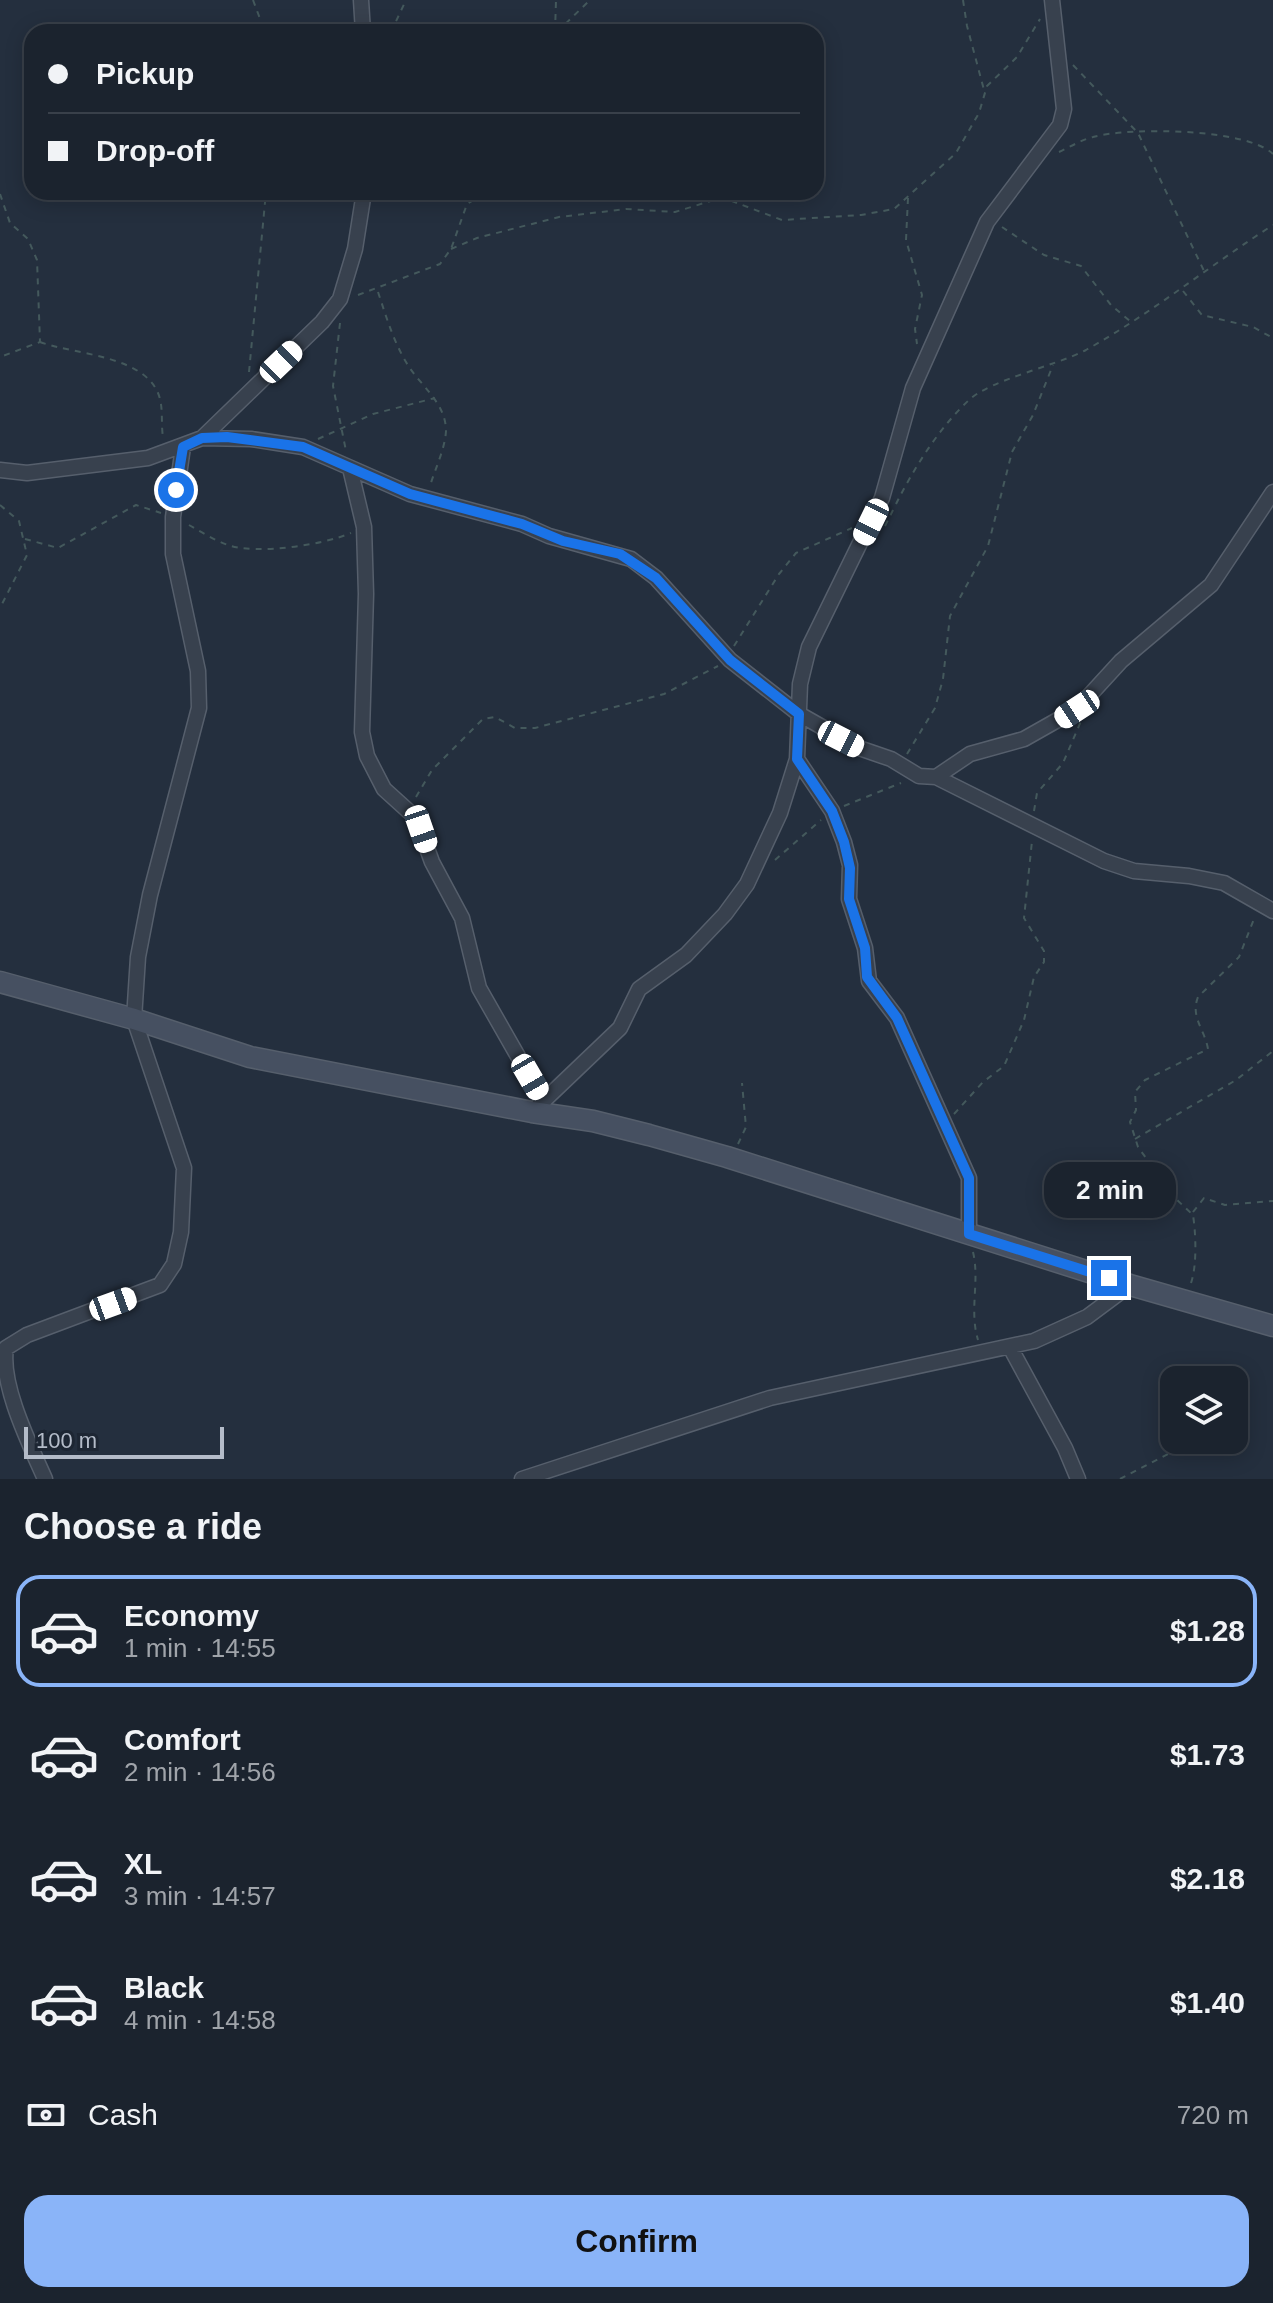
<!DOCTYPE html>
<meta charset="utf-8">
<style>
body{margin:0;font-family:Arial,sans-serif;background:#242b36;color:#f1f3f6;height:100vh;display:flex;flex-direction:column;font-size:30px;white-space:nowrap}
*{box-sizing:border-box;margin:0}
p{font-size:26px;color:#a0a4aa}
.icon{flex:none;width:44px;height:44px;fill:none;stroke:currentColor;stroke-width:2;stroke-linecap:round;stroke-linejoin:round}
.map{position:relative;height:1479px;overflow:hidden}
.drawer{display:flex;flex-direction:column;background:#1b232e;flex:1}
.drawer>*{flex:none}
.banner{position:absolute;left:24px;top:24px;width:800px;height:176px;border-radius:24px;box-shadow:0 4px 20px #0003,0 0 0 2px #39404a;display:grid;align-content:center;height:176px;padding:0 24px;background:#1b232e}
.tools{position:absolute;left:1160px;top:1366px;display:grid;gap:16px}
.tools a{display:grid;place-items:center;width:88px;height:88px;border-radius:16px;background:#1b232e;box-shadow:0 4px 20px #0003,0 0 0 2px #39404a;font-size:40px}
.scale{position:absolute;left:24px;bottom:20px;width:200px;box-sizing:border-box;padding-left:8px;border:4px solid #b4bcc9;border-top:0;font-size:22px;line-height:28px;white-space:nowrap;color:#b4bcc9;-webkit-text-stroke:6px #1d2633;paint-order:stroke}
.end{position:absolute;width:36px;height:36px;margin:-18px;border:10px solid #1a73e8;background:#fff;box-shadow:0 0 0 4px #fff}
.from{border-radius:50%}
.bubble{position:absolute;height:56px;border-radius:24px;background:#1b232e;box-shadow:0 4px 20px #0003,0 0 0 2px #39404a;font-size:26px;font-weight:600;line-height:56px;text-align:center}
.car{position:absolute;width:24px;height:48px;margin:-24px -12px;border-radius:10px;box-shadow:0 0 6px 2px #0007;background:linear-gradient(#fff 24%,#345 0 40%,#fff 0 76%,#345 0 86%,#fff 0)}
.banner b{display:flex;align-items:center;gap:28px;height:76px;font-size:30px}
.banner b+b{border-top:2px solid #39404a}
.banner i{width:20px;height:20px;background:#f1f3f6}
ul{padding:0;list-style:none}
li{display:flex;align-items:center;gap:24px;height:112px;margin:0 16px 12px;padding:0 8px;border:4px solid transparent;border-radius:24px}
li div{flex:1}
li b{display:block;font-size:30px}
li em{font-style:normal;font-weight:600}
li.on{border-color:#8ab4f8}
li>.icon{width:72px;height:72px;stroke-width:1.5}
h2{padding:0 24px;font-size:36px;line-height:96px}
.pay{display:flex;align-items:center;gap:20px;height:88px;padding:0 24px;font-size:30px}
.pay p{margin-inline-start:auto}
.cta{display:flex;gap:16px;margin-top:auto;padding:16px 24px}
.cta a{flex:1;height:92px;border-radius:24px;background:#8ab4f8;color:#111;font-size:32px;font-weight:600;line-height:92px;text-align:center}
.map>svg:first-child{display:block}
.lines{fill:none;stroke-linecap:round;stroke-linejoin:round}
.street-casing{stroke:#565f6c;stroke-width:17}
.secondary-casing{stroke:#565f6c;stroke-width:23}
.path{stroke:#44595c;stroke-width:2;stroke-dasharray:6 6;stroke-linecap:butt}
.street{stroke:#38414e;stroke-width:14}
.secondary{stroke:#465061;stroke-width:20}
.route{stroke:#1a73e8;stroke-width:10}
</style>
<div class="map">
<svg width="1273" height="1479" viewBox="0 0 1273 1479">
<rect width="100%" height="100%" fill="#242f3e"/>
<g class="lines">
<g class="street-casing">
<path id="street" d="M361,0l2,32
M202,438l120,-116 18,-23 15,-50 9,-57
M350,468l14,59 2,67 -4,138 5,24 17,33 32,29 16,44 30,56 17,70 65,114
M0,470l27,3 121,-15 54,-20 49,1 52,8 107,47 112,30 27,12 82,23 25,19 74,82 69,54 60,34 32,11 28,17 17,1 168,84 30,10 55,5 35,7 49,28
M797,759l35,52 12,31 6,23 -1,34 16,49 4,33 28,37 72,160v56
M936,777l34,-23 54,-15 53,-30 44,-48 90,-76 62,-93
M532,1112l88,-84 19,-39 47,-34 39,-41 22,-30 33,-71 17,-54 3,-75 9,-37 73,-149 31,-110 74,-166 73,-97 4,-16 -12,-109
M1010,1347l55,101 13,31
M45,1479c-15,-34 -45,-94 -39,-131l21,-13 133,-50 14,-21 7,-32 3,-64 -50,-149 4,-62 12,-62 49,-187 -1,-37 -25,-117v-37l10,-70
M522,1479l248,-81 264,-57 53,-24 43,-32"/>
</g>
<g class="secondary-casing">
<path id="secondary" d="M0,982l134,37 116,38 282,55 61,9 56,14 78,22 403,128 143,41"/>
</g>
<path class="path" d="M253,0l12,32
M963,0l4,26 17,64
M391,32l15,-32
M555,32l1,-32
M557,32l33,-32
M1073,65l65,68 67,140
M1059,152c11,-5 22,-12 34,-15 36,-10 153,-9 180,17
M0,194l10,29 18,16 9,21 3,82 -40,15
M908,198l-2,42 16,55 -7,34 2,15
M1002,227l42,28 37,11 30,39 20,17
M451,249l26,-11 82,-21 67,-8 49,3 42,-13 12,1 53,20 79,-5 33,-6 62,-56 23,-40 8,-27 30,-29 23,-38
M1183,291l19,24 51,12 20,11
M378,292c8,24 15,48 28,70 13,23 40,40 40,69 -1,18 -11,38 -16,55
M358,295l82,-31 11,-15 16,-45 20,-12
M340,323l-7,63 13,65
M40,342c35,13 109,13 120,57 3,12 1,26 3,38
M249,372l17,-180
M318,439l55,-25 62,-16
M896,504c18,-36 43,-76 73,-104 21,-20 86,-34 117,-50 66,-37 123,-84 187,-125
M0,505l19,16 8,34 -27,53
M189,525c12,7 25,15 39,20 29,10 95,0 123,-12
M885,526l8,-16
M25,539l33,9 78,-43 25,8
M734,646l45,-72 17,-21 56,-25
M907,754l28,-46 8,-29 7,-63 38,-70 24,-94 21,-37 20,-50
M416,797l16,-27 51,-51 12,-2 20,11h20l129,-34 54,-28
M844,806l57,-23
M1034,811l3,-18 26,-30 18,-42
M775,860l46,-40
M954,1114l29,-32 21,-16 20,-46 10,-43 10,-15v-11l-20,-33 8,-77
M1135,1139l101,-59 37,-29
M738,1144l8,-17 -4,-44
M1193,1212l11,-14 21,7 48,-4
M973,1252c7,29 -4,58 5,88
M1191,1283c6,-17 5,-49 2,-68l-18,-17 -37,-51 -8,-25 6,-12 -1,-18 10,-12 63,-31c-3,-19 -18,-32 -10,-52l41,-40 15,-38
M1120,1479l50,-26 54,-5"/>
<use href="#street" class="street"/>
<use href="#secondary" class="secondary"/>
</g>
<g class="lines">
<path class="route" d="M176,490l7,-43 19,-9 25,-1 76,10 107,47 112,30 41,17 57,13 36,24 74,82 69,54 -2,45 35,52 12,31 6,26 -1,31 16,49 2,29 30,41 72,160v56l140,44"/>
</g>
</svg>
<div class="tools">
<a><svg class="icon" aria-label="layers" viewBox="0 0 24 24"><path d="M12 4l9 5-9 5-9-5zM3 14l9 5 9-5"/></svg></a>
</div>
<div class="scale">100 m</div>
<i class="end from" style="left:176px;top:490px"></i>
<i class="end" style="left:1109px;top:1278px"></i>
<div class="bubble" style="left:1044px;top:1162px;width:132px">2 min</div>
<i class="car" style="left:281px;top:362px;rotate:46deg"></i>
<i class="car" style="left:871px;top:522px;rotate:206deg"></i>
<i class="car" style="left:1077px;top:709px;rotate:237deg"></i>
<i class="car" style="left:841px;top:739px;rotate:117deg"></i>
<i class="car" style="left:421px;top:829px;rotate:161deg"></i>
<i class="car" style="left:530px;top:1077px;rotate:150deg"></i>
<i class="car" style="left:113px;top:1304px;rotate:70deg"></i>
<div class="banner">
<b><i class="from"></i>Pickup</b>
<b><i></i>Drop-off</b>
</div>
</div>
<section class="drawer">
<h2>Choose a ride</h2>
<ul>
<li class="on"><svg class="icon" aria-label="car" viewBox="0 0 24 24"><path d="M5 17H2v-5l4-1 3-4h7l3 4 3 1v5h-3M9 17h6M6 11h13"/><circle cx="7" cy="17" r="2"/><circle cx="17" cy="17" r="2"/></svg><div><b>Economy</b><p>1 min · 14:55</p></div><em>$1.28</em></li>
<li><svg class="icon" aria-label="car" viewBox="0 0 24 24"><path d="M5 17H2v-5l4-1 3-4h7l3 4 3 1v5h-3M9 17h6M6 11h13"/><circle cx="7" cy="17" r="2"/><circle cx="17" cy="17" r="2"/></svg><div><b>Comfort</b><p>2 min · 14:56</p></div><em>$1.73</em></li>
<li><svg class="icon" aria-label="car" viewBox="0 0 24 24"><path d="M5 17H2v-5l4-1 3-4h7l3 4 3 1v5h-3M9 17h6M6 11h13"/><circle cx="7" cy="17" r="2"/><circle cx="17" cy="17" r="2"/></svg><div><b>XL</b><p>3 min · 14:57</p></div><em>$2.18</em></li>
<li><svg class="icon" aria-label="car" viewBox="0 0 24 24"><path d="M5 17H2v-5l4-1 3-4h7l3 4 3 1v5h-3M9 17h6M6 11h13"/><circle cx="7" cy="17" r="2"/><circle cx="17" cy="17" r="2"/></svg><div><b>Black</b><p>4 min · 14:58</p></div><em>$1.40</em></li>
</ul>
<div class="pay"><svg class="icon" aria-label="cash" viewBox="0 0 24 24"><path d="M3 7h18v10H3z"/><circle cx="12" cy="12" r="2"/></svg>Cash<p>720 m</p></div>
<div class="cta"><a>Confirm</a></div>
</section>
